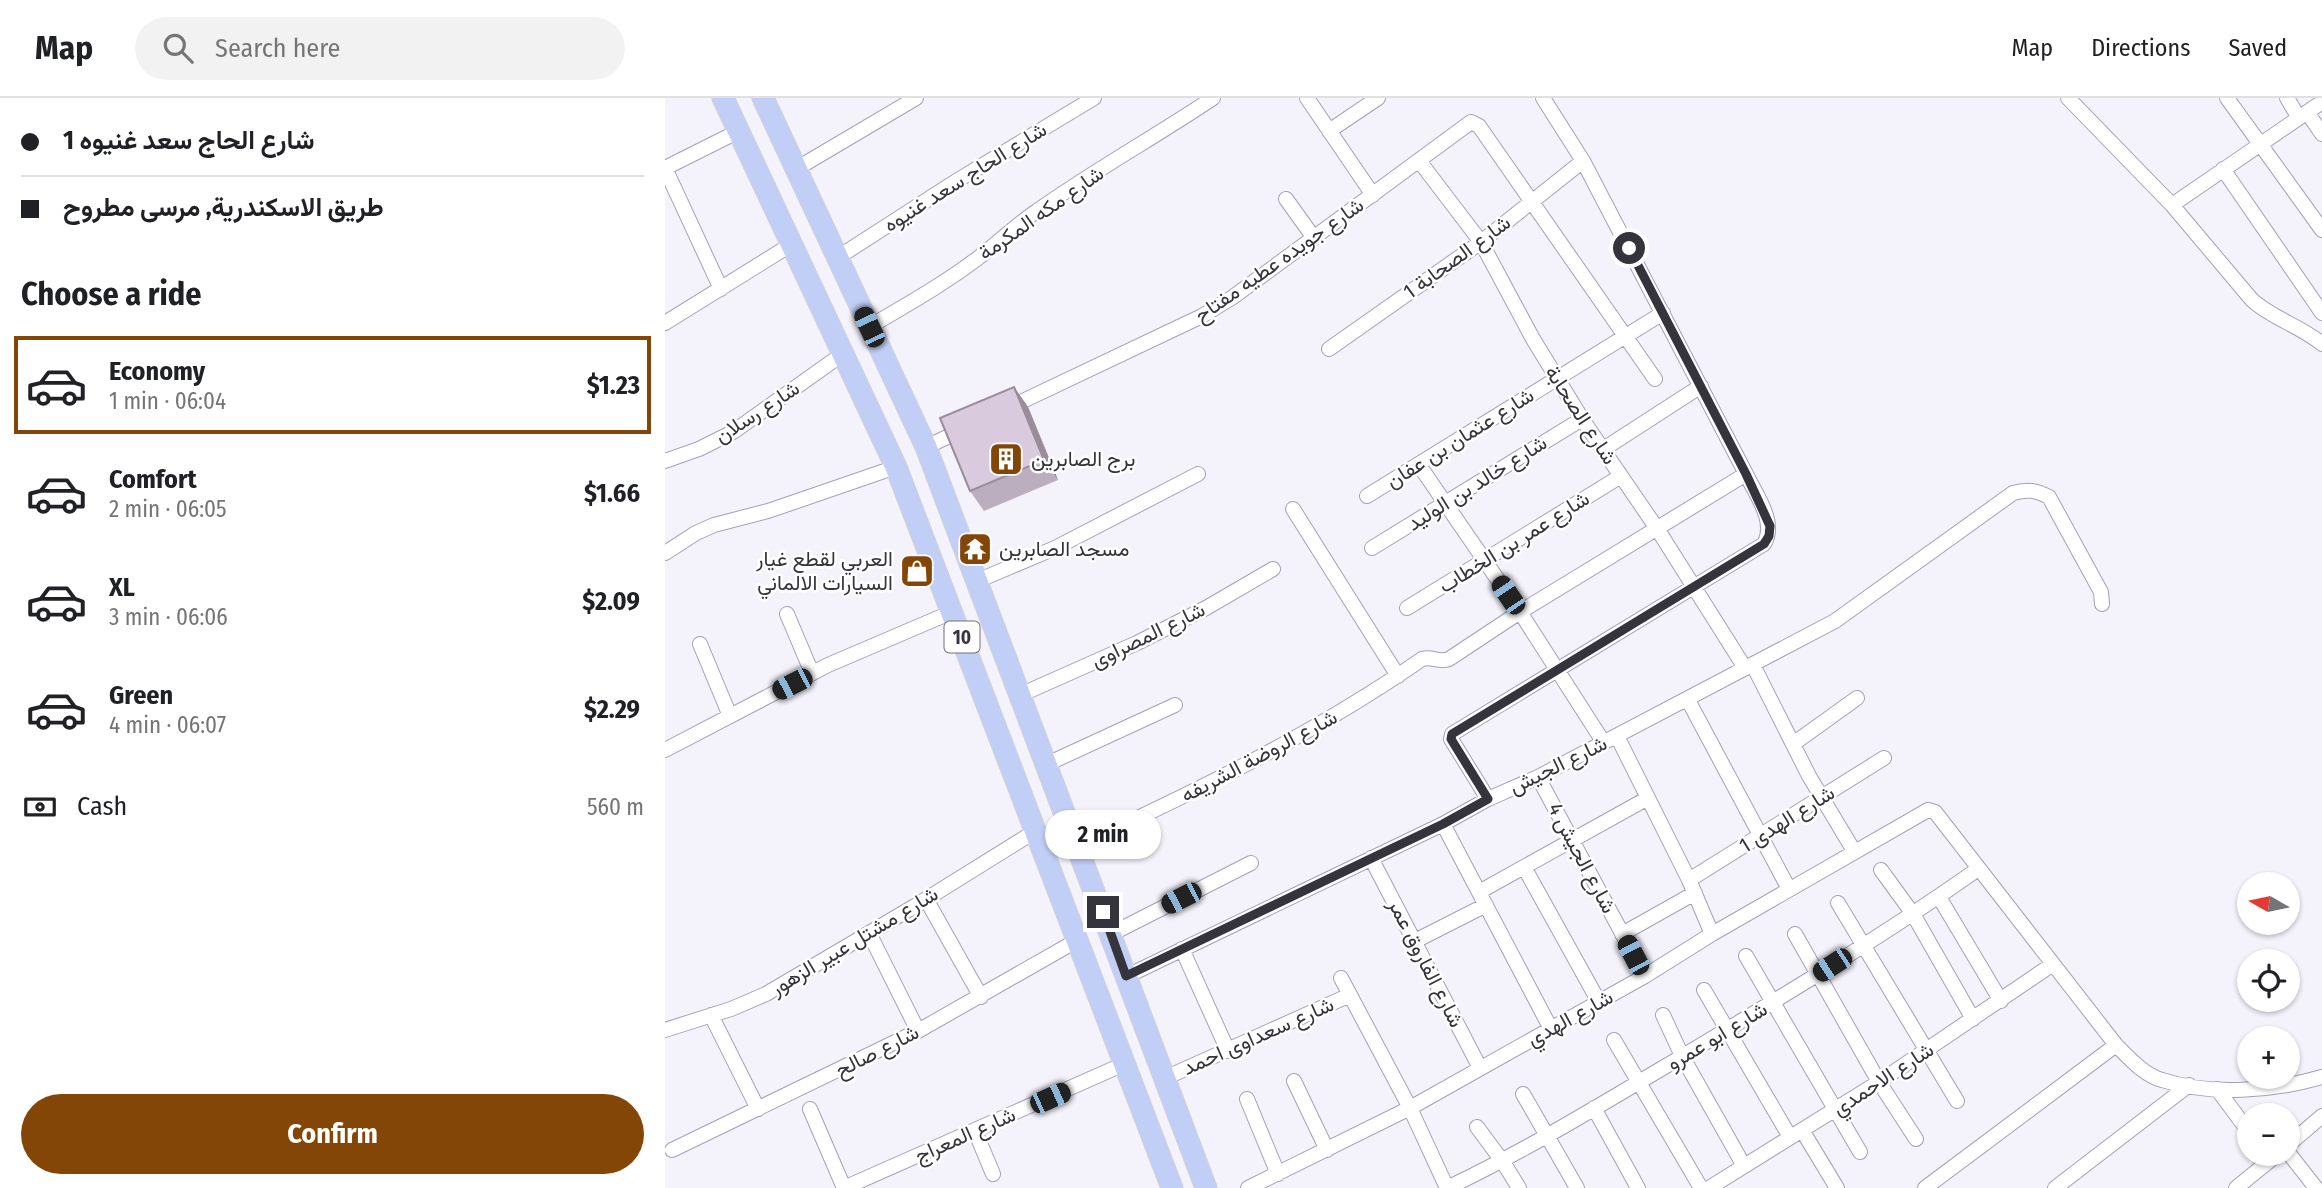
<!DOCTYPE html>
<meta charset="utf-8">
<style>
body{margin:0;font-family:"Fira Sans Condensed",Vazirmatn,sans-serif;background:#f2f2f2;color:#202124;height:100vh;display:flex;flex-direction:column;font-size:26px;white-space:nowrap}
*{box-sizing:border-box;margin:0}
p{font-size:23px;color:#757577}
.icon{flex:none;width:38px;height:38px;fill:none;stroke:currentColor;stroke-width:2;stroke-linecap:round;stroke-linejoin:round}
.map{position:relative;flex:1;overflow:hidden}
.panel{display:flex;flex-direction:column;background:#fff;width:665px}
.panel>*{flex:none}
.banner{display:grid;align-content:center;height:154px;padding:0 21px;background:#fff}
.needle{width:46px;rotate:279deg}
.buttons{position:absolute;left:1572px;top:774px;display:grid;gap:14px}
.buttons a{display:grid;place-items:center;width:63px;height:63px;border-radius:50%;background:#fff;box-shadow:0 2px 5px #0004;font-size:35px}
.end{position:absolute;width:32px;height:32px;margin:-16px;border:9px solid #35333c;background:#fff;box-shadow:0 0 0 4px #fff}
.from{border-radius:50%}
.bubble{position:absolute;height:49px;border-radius:24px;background:#fff;box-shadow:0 2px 5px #0004;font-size:23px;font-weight:700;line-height:49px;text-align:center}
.car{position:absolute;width:21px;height:42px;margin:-21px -10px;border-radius:9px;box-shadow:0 0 5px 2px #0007;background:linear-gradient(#222 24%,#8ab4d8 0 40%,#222 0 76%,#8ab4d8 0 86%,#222 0)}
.banner b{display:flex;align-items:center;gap:24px;height:66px;font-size:26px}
.banner b+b{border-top:2px solid #e0e0e0}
.banner i{width:18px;height:18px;background:#202124}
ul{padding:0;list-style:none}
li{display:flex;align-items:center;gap:21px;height:98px;margin:0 14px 10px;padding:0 7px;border:4px solid transparent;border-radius:0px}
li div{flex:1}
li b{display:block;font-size:26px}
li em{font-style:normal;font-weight:700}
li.current{border-color:#844606}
li>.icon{width:63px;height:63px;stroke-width:1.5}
h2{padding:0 21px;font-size:32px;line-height:84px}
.pay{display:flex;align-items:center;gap:18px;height:77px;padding:0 21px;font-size:26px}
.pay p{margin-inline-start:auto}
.cta{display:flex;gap:14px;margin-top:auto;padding:14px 21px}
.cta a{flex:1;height:80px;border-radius:42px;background:#844606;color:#fff;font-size:28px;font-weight:700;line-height:80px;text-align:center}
header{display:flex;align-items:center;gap:42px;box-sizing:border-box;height:98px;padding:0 35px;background:#fff;border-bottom:2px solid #e0e0e0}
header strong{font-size:33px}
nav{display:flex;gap:38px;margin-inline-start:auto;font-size:24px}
.search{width:490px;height:63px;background:#f2f2f2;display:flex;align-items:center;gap:18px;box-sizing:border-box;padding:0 24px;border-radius:38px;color:#757577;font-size:26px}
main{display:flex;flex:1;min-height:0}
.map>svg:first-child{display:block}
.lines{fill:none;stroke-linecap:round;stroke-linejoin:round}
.street-casing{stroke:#a5a0b7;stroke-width:16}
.primary-casing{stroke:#d3d2d4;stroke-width:23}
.street{stroke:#fff;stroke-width:14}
.primary{stroke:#c1cef6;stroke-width:21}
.wall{fill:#bbaebf}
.shaded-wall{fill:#998d9b}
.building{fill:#dacade;stroke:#998d9b;stroke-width:2}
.route{stroke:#35333c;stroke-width:9}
.labels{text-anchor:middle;stroke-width:5;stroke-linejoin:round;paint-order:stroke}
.shield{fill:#fff;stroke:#727076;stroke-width:2}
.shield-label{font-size:19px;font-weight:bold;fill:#35333c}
.street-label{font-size:21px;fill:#35333c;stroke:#fff}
.poi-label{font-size:21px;fill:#35333c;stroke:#fff;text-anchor:start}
</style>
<header>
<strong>Map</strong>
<div class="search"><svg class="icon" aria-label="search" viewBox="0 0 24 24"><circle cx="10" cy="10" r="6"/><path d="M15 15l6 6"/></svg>Search here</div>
<nav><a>Map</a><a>Directions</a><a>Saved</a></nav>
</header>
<main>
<section class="panel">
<div class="banner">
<b><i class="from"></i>شارع الحاج سعد غنيوه 1</b>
<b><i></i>طريق الاسكندرية, مرسى مطروح</b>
</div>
<h2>Choose a ride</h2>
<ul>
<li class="current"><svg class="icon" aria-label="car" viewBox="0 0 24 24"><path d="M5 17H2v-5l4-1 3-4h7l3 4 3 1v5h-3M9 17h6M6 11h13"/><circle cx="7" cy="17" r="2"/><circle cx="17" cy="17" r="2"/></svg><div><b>Economy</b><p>1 min · 06:04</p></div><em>$1.23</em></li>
<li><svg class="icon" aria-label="car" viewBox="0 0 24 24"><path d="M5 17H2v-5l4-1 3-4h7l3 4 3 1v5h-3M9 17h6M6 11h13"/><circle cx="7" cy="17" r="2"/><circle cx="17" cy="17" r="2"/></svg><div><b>Comfort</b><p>2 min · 06:05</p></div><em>$1.66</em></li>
<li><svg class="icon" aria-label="car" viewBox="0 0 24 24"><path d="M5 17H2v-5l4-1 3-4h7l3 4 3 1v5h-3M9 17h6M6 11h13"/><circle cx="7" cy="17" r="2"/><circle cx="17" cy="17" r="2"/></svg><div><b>XL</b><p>3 min · 06:06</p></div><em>$2.09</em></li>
<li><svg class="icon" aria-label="car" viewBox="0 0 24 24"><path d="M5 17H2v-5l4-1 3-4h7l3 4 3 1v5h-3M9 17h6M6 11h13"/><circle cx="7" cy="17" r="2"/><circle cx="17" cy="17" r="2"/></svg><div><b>Green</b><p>4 min · 06:07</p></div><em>$2.29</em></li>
</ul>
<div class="pay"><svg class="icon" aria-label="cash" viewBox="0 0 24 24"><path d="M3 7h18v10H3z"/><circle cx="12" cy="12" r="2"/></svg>Cash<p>560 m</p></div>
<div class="cta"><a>Confirm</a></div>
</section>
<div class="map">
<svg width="1657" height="1090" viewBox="0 0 1657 1090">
<rect width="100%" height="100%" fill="#f4f2fb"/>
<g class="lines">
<g class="street-casing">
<path id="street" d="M642,0l66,97
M1403,0l104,107 80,95c21,19 49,26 70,44
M1562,0l95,132
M1622,0l12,20
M1642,14l15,22
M664,33l49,-33
M755,64l61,80 52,97 49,80 76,111 87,138
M131,71l120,-71
M1558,71l99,144
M621,101l28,39
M1507,107l150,-103
M172,160l121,-78 136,-82
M56,191l-56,-121 74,-37
M0,225l127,-79
M204,229c37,-22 75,-43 109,-69 20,-15 38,-33 59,-47 56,-40 118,-74 176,-113
M664,251l152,-107 102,-81
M341,311l196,-93 31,-19 238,-175 8,4 176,253
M261,349l36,-17
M937,352l99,-64
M0,363l34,-12 34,-17 111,-79
M754,367l101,147 84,131
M702,398l296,-183
M628,411l105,167
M707,450l210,-129
M0,455l31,-20 18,-8 54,-14 128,-44
M312,483l78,-33 143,-74
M742,510l214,-132
M122,516l25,59
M35,546l30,72
M1088,567l56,111 45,75
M355,597l117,-52 69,-35 67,-39
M1023,602l101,189
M952,638l72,144 23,54
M1128,646l64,-46
M0,652l163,-85 124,-53
M382,666l128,-59
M873,679l107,199
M823,701l-37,-60 1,-5 312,-190c13,-22 -8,-49 -18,-70l-163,-313 -40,-63
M778,726l108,205
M413,748c119,-55 236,-112 344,-187 10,-3 17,4 27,0l71,-47 226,-138
M706,760l109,210
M859,769l75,135
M1216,772l32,44 60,105
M1024,782l195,-122
M814,794l169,-94
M1274,799l62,104
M261,801l55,98
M1173,805l119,198
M204,835l49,98
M446,836l140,-71
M957,836l73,-41
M1130,836l84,148 37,57
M750,843l71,-36
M517,851l46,102
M1081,858l114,196
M462,878l316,-152 45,-25 50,-22 297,-156 178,-128c14,-4 23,-3 36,4l52,95 1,12
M676,880l69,130 37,80
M1039,892l86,147
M46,917l47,94
M998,917l19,41 62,110
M0,932l66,-21 35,-15 149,-88 119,-74
M949,942l87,148
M500,980l185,-83
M629,983l33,69
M1552,991l32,43
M858,996l54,94
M582,1001l31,75
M929,1010l44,80
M145,1011l34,79
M812,1029l26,35 16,26
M1137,1032l35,58
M310,1033l18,43
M1622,1048l35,-30
M7,1052l246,-119 158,-90
M1622,1053l29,37
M179,1090l280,-124
M583,1090l162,-80 235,-132 67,-42 216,-124 7,2 4,5 177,228c13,13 28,30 46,35 49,16 112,11 160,-3
M782,1090c82,-39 158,-86 236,-132 100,-60 200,-120 295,-187
M1044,1090l170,-106 174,-118
M1260,1090l191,-143
M1390,1090l134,-103
M1571,1090l43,-35"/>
</g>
<g class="primary-casing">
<path id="primary" d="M58,0l173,369 276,721
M98,0l163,349 280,741"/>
</g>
<use href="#street" class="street"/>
<use href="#primary" class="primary"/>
</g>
<path class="wall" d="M349,289l14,20 30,73 -74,31 -14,-20z"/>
<path class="shaded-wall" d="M349,289l14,20 30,73 -14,-20z"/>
<path class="building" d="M349,289l30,73 -74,31 -30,-73z"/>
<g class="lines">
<path class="route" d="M438,814l23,64 317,-152 45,-25 -37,-60 1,-5 312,-190 5,-8 1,-10 -24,-52 -117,-226"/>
</g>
<defs>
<g id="building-square" transform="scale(1.75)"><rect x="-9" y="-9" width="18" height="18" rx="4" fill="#844606" stroke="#fff"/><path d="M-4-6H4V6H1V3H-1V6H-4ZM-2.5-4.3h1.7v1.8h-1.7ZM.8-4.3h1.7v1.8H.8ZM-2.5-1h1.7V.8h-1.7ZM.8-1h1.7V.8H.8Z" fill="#fff"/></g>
<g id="temple-square" transform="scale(1.75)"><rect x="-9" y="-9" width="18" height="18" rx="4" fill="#844606" stroke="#fff"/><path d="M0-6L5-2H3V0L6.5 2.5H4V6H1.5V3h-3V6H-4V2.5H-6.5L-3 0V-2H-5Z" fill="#fff"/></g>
<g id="shop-square" transform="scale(1.75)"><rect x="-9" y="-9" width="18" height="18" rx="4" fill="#844606" stroke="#fff"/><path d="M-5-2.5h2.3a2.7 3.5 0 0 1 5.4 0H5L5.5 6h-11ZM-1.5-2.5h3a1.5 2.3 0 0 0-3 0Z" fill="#fff"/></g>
</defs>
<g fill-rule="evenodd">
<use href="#building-square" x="341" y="361"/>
<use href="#temple-square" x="310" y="451"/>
<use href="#shop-square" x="252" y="473"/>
</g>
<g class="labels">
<rect class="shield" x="279.5" y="523.5" width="35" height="31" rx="5"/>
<g class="shield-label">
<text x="297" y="546">10</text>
</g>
<g class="street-label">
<text transform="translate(300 79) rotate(-32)" y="7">شارع الحاج سعد غنيوه</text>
<text transform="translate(376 115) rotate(-35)" y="7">شارع مكه المكرمة</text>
<text transform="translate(792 159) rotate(-36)" y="7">شارع الصحابة 1</text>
<text transform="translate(614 162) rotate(-35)" y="7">شارع جويده عطيه مفتاح</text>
<text transform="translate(92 314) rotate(-33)" y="7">شارع رسلان</text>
<text transform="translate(916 317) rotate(57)" y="7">شارع الصحابة</text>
<text transform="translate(795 340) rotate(-32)" y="7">شارع عثمان بن عفان</text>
<text transform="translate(812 385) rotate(-32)" y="7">شارع خالد بن الوليد</text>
<text transform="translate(849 444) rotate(-32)" y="7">شارع عمر بن الخطاب</text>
<text transform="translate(483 537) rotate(-26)" y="7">شارع المصراوى</text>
<text transform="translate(594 658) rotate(-28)" y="7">شارع الروضة الشريفه</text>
<text transform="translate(893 667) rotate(-26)" y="7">شارع الجيش</text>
<text transform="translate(1122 721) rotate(-32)" y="7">شارع الهدى 1</text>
<text transform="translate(917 760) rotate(62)" y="7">شارع الجيش 4</text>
<text transform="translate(189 843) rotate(-31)" y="7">شارع مشتل عبير الزهور</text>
<text transform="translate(761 865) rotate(63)" y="7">شارع الفاروق عمر</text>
<text transform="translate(905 920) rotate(-29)" y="7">شارع الهدي</text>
<text transform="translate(593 938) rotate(-24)" y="7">شارع سعداوى احمد</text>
<text transform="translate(1052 938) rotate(-31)" y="7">شارع ابو عمرو</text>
<text transform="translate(212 953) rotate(-27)" y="7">شارع صالح</text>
<text transform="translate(1218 981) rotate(-33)" y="7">شارع الاحمدي</text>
<text transform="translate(300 1037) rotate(-24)" y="7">شارع المعراج</text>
</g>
<g class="poi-label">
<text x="366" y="368">برج الصابرين</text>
<text x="334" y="458">مسجد الصابرين</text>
<text x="228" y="468" text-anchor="end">العربي لقطع غيار<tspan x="228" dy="24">السيارات الالماني</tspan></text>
</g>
</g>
</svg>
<div class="buttons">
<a><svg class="needle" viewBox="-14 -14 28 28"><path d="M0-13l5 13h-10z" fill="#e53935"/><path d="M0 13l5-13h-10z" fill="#757577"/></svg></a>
<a><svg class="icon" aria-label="locate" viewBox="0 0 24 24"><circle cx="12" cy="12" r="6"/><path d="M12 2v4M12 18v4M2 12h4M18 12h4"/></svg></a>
<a>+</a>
<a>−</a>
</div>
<i class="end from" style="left:964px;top:150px"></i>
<i class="end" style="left:438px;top:814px"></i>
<div class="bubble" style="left:380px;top:712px;width:116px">2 min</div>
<i class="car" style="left:204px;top:229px;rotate:335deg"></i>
<i class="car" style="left:843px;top:497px;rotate:326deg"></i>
<i class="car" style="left:127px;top:586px;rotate:243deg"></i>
<i class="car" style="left:516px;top:800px;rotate:243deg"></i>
<i class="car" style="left:968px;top:857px;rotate:332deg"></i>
<i class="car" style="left:1167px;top:867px;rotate:237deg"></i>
<i class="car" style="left:385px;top:1000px;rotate:66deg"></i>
</div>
</main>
